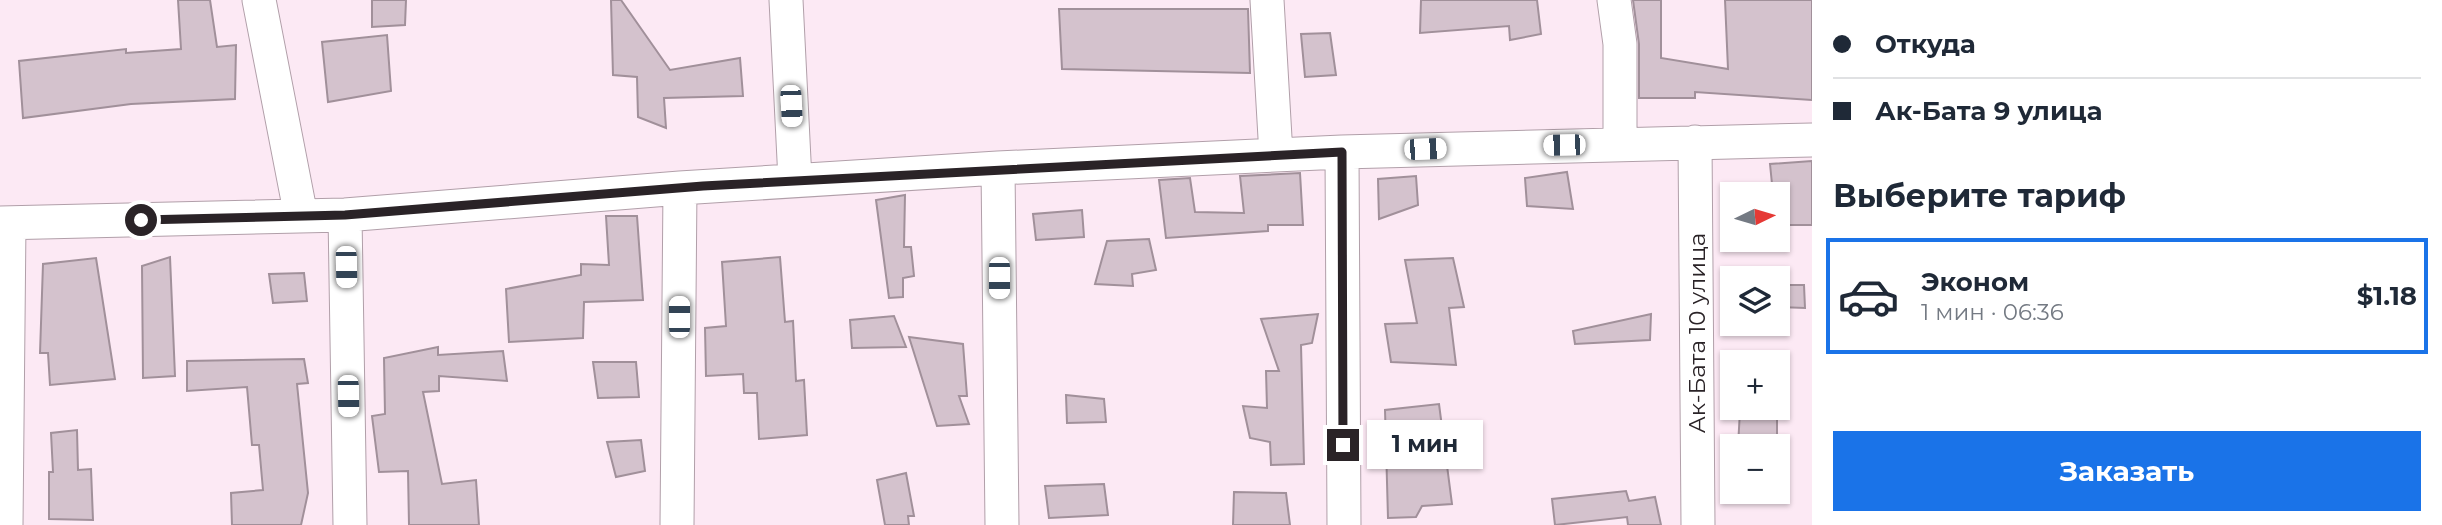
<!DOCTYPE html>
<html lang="ru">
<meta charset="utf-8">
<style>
body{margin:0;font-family:Montserrat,sans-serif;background:#f6f6f7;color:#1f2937;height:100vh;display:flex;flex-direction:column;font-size:26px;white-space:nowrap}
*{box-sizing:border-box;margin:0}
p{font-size:23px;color:#747a83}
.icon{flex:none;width:38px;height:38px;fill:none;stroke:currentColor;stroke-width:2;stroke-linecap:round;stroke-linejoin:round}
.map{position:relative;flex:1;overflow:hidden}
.details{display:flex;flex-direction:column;background:#fff;width:630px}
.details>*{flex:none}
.top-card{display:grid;align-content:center;height:154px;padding:0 21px;background:#fff}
.needle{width:46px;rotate:85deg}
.buttons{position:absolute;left:1720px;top:182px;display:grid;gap:14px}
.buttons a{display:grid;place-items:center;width:70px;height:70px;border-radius:0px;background:#fff;box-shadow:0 2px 5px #0004;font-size:35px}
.end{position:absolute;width:32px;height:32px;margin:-16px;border:9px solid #2a2327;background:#fff;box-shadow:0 0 0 4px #fff}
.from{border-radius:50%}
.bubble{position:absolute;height:49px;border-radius:0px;background:#fff;box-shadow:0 2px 5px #0004;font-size:23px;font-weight:700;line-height:49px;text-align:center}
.car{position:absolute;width:21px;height:42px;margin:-21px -10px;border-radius:9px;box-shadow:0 0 5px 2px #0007;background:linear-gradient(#fff 24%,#345 0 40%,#fff 0 76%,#345 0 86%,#fff 0)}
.top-card b{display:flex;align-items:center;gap:24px;height:66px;font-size:26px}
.top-card b+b{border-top:2px solid #e0e1e3}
.top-card i{width:18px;height:18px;background:#1f2937}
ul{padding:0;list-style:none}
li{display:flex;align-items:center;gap:21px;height:116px;margin:0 14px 10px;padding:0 7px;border:4px solid #e0e1e3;border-radius:0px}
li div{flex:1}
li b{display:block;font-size:26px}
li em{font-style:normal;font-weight:700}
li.current{border-color:#1a73e8}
li>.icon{width:63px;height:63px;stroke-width:1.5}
h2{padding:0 21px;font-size:32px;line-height:84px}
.button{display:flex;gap:14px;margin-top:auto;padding:14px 21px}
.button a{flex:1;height:80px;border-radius:0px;background:#1a73e8;color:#fff;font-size:28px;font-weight:700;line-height:80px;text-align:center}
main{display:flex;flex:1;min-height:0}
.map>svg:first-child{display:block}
.building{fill:#d4c2cd;stroke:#a1909a;stroke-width:2}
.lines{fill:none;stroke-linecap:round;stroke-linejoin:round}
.minor-casing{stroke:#b19fa9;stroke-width:35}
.minor{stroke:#fff;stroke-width:33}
.route{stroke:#2a2327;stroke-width:9}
.labels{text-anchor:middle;stroke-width:5;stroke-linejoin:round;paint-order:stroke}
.street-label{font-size:23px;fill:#2a2327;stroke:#fff}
</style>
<main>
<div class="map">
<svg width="1812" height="525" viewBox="0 0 1812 525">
<rect width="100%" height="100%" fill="#fce9f4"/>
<path class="building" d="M178,0h32l7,47 19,-2 -1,54 -104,5 -108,14 -4,-57 107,-12v4l55,-4z
M372,0h34l-1,25 -33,2z
M611,0h10l49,70 70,-12 3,38 -79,2 2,30 -28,-11 -1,-40 -24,-2z
M1421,0h116l4,34 -31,6 -1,-14 -89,7z
M1633,0h28v58l67,11 -3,-69h87v100l-117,-8v6h-56v-54z
M1059,9h189l2,64 -188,-4z
M1330,33l6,42 -31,2 -4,-43z
M387,35l4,56 -63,11 -6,-60z
M1812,161v64h-34v-31h-5l-3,-30z
M1567,172l6,37 -46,-3 -2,-28z
M1300,173l3,52h-35v6l-102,7 -7,-58 31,-2 5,34 49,1 -4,-37z
M1416,176l2,29 -39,14 -1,-40z
M905,195l-1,52h7l3,29 -11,2v19l-14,1 -13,-98z
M1082,210l2,27 -48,3 -3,-26z
M606,216h31l6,84 -59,2 -1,36 -74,4 -3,-53 75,-14v-11l28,1z
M1149,239l7,31 -24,4 1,12 -38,-2 12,-43z
M170,257l5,119 -32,2 -1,-112z
M780,257l5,65 8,-1 3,60 8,-1 3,55 -48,4 -2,-46h-13l-1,-19 -37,2 -1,-48 21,-2 -4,-64z
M96,258l19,121 -65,6 -2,-32h-8l3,-89z
M1453,258l11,49 -15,1 7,57 -65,-3 -6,-38 32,-1 -12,-63z
M304,273l3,28 -34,2 -4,-29z
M1778,285h26l1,23 -27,-1z
M1318,314l-6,29 -11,2 3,119 -33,1 -1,-23 -20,-4 -7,-32 24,2 -1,-37h13l-18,-52z
M1651,314l-1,26 -75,4 -2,-13z
M894,316l12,31 -54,1 -2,-28z
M909,337l54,7 4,52h-8l10,28 -32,2z
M438,347v8l65,-4 4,30 -68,-5v15l-16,1 19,92 34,-4 3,45h-70l-1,-54 -29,1 -7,-56 13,-2 -1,-56z
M304,359l4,24 -11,1 11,109 -7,32h-69l-1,-32 32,-3 -4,-45h-7l-5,-58 -60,4v-30z
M593,362h43l3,35 -41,1z
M1066,395l38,4 2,23 -39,1z
M1439,404l13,100 -30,2 -6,11 -28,1 -3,-108z
M1740,411l37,2v33h-39z
M77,430l1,40 13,-1 2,51 -44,-1v-47h4l-2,-39z
M641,440l4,31 -29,6 -9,-35z
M906,473l8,43h-6l1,9h-24l-8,-45z
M1104,484l4,31 -59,3 -4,-32z
M1626,491l3,10 26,-4 6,28h-33l-1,-8 -72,8 -3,-26z
M1234,492l52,1 4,32h-57z"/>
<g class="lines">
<g class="minor-casing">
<path id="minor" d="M259,0l42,216
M786,0l9,180
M1267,0l9,155
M1614,0l6,44v100
M1695,142l3,383
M1342,152l2,373
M998,168l4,357
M345,215l5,310
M0,223l345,-8 335,-27 318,-20 344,-16 470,-12
M6,525l3,-302
M677,525l3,-337"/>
</g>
<use href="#minor" class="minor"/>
</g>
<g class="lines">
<path class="route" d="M141,220l204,-5 358,-29 639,-34 1,293"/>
</g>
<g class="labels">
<g class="street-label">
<text transform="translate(1697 333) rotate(-90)" y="8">Ак-Бата 10 улица</text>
</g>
</g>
</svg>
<div class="buttons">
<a><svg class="needle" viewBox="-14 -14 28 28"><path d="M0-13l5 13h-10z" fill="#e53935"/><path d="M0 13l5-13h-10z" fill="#747a83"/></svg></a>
<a><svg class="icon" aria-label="layers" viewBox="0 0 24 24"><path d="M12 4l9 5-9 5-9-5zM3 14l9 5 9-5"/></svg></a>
<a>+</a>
<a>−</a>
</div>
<i class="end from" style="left:141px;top:220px"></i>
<i class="end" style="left:1343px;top:445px"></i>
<div class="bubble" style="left:1367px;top:420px;width:116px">1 мин</div>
<i class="car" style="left:791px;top:106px;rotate:177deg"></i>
<i class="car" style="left:1564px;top:145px;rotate:269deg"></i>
<i class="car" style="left:1425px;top:149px;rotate:88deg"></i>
<i class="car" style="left:346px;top:267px;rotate:179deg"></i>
<i class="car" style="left:999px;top:278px;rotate:180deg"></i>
<i class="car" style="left:679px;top:317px;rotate:0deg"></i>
<i class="car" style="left:348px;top:396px;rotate:179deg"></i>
</div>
<section class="details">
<div class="top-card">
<b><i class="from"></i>Откуда</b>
<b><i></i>Ак-Бата 9 улица</b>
</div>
<h2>Выберите тариф</h2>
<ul>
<li class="current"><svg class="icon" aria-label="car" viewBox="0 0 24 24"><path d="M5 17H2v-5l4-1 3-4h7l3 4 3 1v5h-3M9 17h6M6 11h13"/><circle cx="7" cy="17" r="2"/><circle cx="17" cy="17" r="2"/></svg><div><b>Эконом</b><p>1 мин · 06:36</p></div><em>$1.18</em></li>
</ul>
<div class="button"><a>Заказать</a></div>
</section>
</main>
